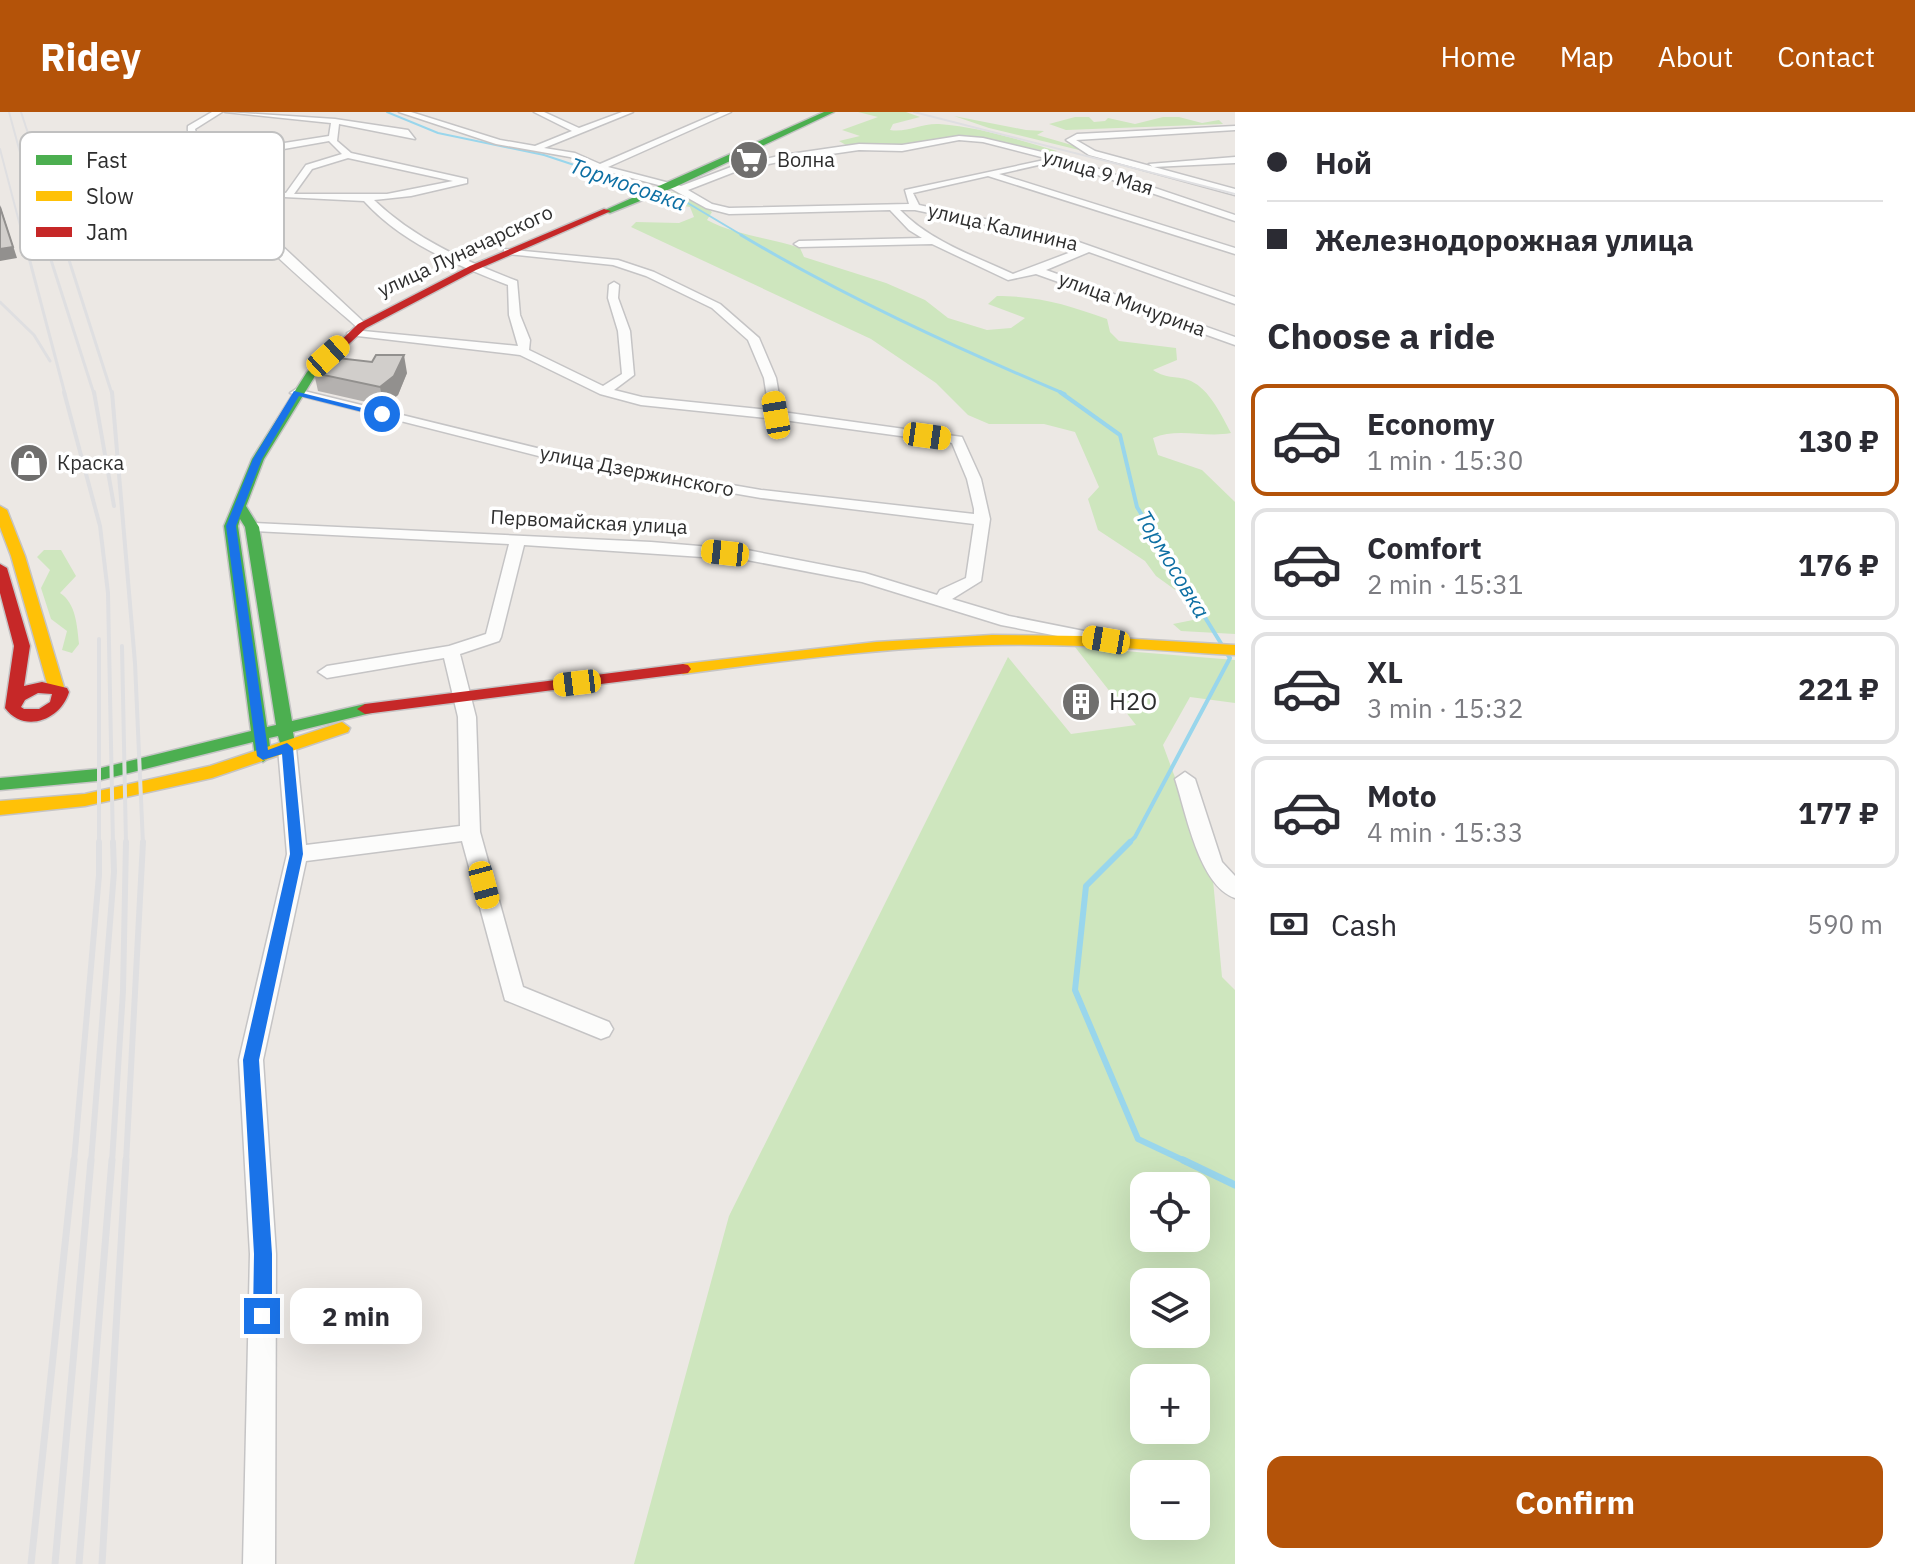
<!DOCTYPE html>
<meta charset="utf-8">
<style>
body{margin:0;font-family:"IBM Plex Sans",sans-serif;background:#f7f7f7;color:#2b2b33;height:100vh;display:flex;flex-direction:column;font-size:30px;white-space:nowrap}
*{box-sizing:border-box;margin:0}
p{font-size:26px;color:#7c7c81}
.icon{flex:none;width:44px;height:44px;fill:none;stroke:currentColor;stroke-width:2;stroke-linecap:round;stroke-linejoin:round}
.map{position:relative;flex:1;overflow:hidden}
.sheet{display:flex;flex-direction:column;background:#fff;width:680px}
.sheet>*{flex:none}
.banner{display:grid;align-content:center;height:176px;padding:0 32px;background:#fff}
.tools{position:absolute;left:1130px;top:1060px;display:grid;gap:16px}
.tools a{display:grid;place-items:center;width:80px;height:80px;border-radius:16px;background:#fff;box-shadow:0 8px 32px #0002;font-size:40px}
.end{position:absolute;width:36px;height:36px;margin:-18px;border:10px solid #1a73e8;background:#fff;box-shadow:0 0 0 4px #fff}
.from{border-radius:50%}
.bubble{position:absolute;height:56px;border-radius:16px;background:#fff;box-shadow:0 8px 32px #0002;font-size:26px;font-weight:700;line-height:56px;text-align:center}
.car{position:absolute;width:24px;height:48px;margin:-24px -12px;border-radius:10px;box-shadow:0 0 6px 2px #0007;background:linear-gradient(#f5c518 24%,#345 0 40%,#f5c518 0 76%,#345 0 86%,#f5c518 0)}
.banner b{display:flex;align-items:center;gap:28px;height:76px;font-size:30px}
.banner b+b{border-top:2px solid #e1e1e2}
.banner i{width:20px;height:20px;background:#2b2b33}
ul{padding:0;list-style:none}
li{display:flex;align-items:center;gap:24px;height:112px;margin:0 16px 12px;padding:0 16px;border:4px solid #e1e1e2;border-radius:16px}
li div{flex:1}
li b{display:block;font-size:30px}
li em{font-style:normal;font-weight:700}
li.current{border-color:#b45309}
li>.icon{width:72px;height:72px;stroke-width:1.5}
h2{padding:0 32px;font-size:36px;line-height:96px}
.pay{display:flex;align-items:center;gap:20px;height:88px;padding:0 32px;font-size:30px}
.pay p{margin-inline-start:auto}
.action{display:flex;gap:16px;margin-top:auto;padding:16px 32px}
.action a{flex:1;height:92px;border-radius:16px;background:#b45309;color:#fff;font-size:32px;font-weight:700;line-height:92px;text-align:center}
header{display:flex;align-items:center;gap:48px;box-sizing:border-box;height:112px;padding:0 40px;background:#b45309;color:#fff}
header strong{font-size:38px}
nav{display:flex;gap:44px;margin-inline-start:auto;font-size:28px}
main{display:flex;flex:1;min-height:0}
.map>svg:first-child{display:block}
.green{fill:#cee6be;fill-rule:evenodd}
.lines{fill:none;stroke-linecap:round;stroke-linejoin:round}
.stream-far4{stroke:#99d6ec;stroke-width:2}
.stream-far3{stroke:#99d6ec;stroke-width:3}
.stream-far2{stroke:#99d6ec;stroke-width:4}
.stream-far1{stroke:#99d6ec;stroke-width:6}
.stream{stroke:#99d6ec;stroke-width:7}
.street-casing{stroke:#c5c4c5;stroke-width:3}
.fast-casing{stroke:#c5c4c5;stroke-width:3}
.slow-casing{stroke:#c5c4c5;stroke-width:3}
.jam-casing{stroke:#c5c4c5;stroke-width:3}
.street{fill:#fcfcfb;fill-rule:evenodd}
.fast{fill:#4caf50;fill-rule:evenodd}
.slow{fill:#ffc107;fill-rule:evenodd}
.jam{fill:#c62828;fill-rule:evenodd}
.rail-far4{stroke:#dfdfe1;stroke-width:2}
.rail-far3{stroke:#dfdfe1;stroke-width:3}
.rail-far2{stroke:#dfdfe1;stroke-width:4}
.rail-far1{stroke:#dfdfe1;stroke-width:6}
.rail{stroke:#dfdfe1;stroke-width:7}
.wall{fill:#b4b1af}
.shaded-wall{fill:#92908e}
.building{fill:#d1cecb;stroke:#92908e;stroke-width:2}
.route{fill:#1a73e8}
.labels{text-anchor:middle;stroke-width:7;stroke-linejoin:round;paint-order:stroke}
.far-poi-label{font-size:20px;fill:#2e2e2e;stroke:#fff;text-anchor:start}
.far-street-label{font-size:20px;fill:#2e2e2e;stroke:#fff}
.far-water-label{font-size:22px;font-style:italic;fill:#0d6fa3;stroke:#fff}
.poi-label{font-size:24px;fill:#2e2e2e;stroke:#fff;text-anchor:start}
.key{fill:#fff;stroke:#c0c0c0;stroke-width:2}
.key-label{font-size:22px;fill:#2e2e2e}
</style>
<header>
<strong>Ridey</strong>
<nav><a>Home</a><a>Map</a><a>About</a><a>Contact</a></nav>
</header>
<main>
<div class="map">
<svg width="1235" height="1452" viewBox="0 0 1235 1452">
<rect width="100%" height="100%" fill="#ece8e4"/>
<path class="green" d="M858,0h48l14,5 -27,7 -3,6c17,3 32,-7 49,-6 41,3 80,16 118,27l-7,1 -86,-17 -67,11 -51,-1 -7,-4 21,-5 -18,-6 36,-13z
M954,4l72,14 18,1 -7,4 111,32 -159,-39z
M1075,5h14l5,5 11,-1 3,-3 27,6 28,-7h16l23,6 17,-3 4,4 -157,6 -17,-6z
M670,80c18,1 28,9 42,20l-5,8c28,15 63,18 93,28l4,9 82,26 39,17 23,18 39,12 24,-2 14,-10 -37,-14 9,-8c43,0 71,9 110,23l3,13 9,9 57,7 1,12 -24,10c15,10 24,5 38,11 19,9 31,35 40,52 -27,5 -53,-6 -78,5l5,17 44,15 33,32v132l-54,-3 -8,-7 20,-4 -1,-18 -36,-26 -11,-15 -47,-31 -10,-31 11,-12 -24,-55 -31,-8h-55l-21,-9 -32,-32 -65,-44 -240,-112 5,-5 43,1 15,-6 -4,-10 -35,-6z
M44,438h17l15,26 -16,17c16,10 17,33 19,51l-7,9 -10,-3 5,-19 -16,-12 -10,-31 9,-18 -13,-13z
M1075,535l160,13v43l-45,-6 -27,48 50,135 9,97 13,13v574h-601l95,-348 279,-559 63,77 65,-9zM1144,1074h52v52h-52zM1144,1170h52v52h-52zM1144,1266h52v52h-52zM1144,1362h52v52h-52z"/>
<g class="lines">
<path class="stream-far4" d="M387,0l51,21 106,22 142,47 59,35"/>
<path class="stream-far3" d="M741,123c104,62 213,112 324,159"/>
<path class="stream-far2" d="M1060,280l60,43 17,72 85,138
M1128,732l7,-7 95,-179 -3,-4"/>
<path class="stream-far1" d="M1130,730l-44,44 -11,104 63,149 49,23"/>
<path class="stream" d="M1183,1048l52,25"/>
<g class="street-casing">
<path id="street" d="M212,0h10l-27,17 1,4 26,9 12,9 95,-15 2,-13 -106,-11 110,7 73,11 7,9 -76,-15 -2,17 14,12 116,26v4l-56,13 -37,4c41,39 91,61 143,81l3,34 10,25 -1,10 74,36 19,-12 -4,-43 -10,-33 1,-13 5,-3 5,3 -1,13 12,33 4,44 -20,15 28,7 127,13 -5,-32 -16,-38 -36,-32 -66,-32 -33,-11 -105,-11 -4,-1v-4l114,11 36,12 66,32 39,34 17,40 6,34 180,25 19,42 9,40 -9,62 -29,18 57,17 85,17 8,5 -8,5 -93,-18 -139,-43 -115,-22 -223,-15 -23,92 -2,4 -39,13 16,63 4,115 43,155 86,35 4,7 -4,7 -8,3 -96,-39 -43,-159 -156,20 -43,199 13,194 -1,310h-32l7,-310 -11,-194 48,-206 -9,-106 9,-7 9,7 10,97 154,-19 -2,-109 -14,-59 -117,20 -9,-6 9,-6 122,-20 37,-12 23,-90 -257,-13 -7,-4 7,-4 399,19 96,8 118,23 72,22 3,-5 26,-12 8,-54 -213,-26 -179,-31 -292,-74 6,-4 286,70 179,31 213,24v-5l-7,-30 -15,-36 -176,-24 -135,-14 -41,-11 -80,-39 -171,-20 -2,-2 6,-3 165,16 -9,-31 -1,-30c-52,-20 -106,-42 -144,-84l-100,-5 -28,7 132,123 -10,2c-47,-42 -175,-142 -170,-202zM197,27l19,7 11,8 -2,7 38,21v7l-31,9c-14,-18 -30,-36 -35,-59zM329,29l13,13 -36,11 -20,28 -14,-2 -2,-12 -37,-21zM348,46l105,23 -66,13h-93l18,-25z
M399,0h12l89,28 35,6 37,-15 -38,-19h10l35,16 43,-16h11l-89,36 31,5 25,11 120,-52h11l-123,55 73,19 50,-19 52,-12 76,-11 43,1 57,-9 24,2 80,19 172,58v6l-179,-60 -57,13 236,74v6l-247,-78 -75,17 6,12 137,29 179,63v7l-146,-52 -43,18 189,67v8l-199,-71 -28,6 -76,-36 -133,3 -5,-3 5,-3 123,-3 -13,-8 -19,-20 -161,4 -23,-6 -36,-20 -73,-19 -27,-12 -74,-13zM959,28l24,2 66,17 -144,31 4,14 -180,4 -17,-4 -24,-14 49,-19 46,-10 76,-11 43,1zM900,98h15l134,28 30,11 -66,25c-39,-18 -83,-33 -113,-64z
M1235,14v4l-159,10 19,11 140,38v6l-146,-40 -23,-15 11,-6z
M1235,45v6l-82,4 -4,-3z
M1185,660l10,7 27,83 13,14v22c-36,-12 -49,-86 -60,-119z"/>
</g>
<g class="fast-casing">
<path id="fast" d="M824,0h10l-159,75 -65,26 -7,-2z
M327,241l9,2 -21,21 -51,83 -18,47 13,21 33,194 73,-17 8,5 -2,4 -78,19 2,11 -8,6 -6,-2 -3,-11 -9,2 2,18 -8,6 -8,-6 -2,-14 -156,39 -97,9v-12l97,-9 154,-38 -27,-205 28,-67 55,-87zM240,407l5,8 31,198 -9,2 -29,-201z"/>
</g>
<g class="slow-casing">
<path id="slow" d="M0,394l7,4 18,46 39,131 -2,4h-12l-2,-4 -37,-131 -11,-29z
M992,523l91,1 152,9v10c-81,-5 -162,-12 -243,-10 -104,2 -206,15 -309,29l-8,-5 8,-5 193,-22z
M342,610l8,6 -2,4 -136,46 -127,28 -85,9v-14l85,-7 125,-28z"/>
</g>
<g class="jam-casing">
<path id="jam" d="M604,97l7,2 -135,59 -110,58 -31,29 -9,-2 32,-31 112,-58z
M0,452l7,4 23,78 -6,40 18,-4 25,6 2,4c-8,28 -45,42 -64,16l9,-62 -14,-53zM38,581l14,1 -2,8 -11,7h-15l-3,-2 4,-7z
M683,552l5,1 3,4 -3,4 -323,41 -8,-5 8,-5z"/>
</g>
<use href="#street" class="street"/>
<use href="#fast" class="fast"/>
<use href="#slow" class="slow"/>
<use href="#jam" class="jam"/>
<path class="rail-far4" d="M9,0l34,125
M21,0l41,125
M914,0l321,82
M0,37l23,88"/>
<path class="rail-far3" d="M23,123l42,159
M43,123l51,159
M61,123l51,159
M0,190l34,33 16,26"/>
<path class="rail-far2" d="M64,280l36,134 8,67 5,251
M94,280l20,114
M112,280l23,271 8,181
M99,527v205
M122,534l4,198"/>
<path class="rail-far1" d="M74,1050l25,-287v-33
M91,1050l23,-290 -1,-30
M112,1050l11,-171 3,-149
M126,1050l17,-320"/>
<path class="rail" d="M31,1452l43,-404
M55,1452l36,-404
M79,1452l33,-404
M102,1452l24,-404"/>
</g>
<path class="wall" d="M372,250l35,11 -9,22 -14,11 -66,-15 -4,-18z"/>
<path class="shaded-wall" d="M0,93l17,53 -17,3z
M404,243l3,18 -9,22 -14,11 -4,-19z"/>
<path class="building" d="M0,95l13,40 -13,2z
M376,243h28l-10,21 -14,11 -66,-14 15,-16 43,5z"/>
<path class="route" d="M294,279l92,23 -4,3 -83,-21 -37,63 -26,67 32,224 19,-7 6,5 10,106 -44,206 13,194v62l-3,7 -7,2 -6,-2 -3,-7 1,-62 -11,-194 47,-206 -8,-100 -19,6 -6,-4 -31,-230 27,-67z"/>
<defs>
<g id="supermarket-disc" transform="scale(2)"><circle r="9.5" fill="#706f6e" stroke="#fff"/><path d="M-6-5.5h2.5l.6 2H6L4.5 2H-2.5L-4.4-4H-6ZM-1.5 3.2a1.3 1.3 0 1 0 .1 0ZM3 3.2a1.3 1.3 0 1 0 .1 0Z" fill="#fff"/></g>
<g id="shop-disc" transform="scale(2)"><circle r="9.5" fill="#706f6e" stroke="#fff"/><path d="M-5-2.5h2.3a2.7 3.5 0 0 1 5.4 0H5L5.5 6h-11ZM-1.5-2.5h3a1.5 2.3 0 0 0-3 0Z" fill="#fff"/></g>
<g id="building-disc" transform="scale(2)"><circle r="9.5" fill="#706f6e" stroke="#fff"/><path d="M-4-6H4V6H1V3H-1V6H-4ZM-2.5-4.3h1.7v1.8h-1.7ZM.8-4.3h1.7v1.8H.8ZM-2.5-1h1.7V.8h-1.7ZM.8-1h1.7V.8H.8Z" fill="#fff"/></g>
</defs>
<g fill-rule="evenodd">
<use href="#supermarket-disc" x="749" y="48"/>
<use href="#shop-disc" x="29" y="351"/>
<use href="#building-disc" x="1081" y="590"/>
</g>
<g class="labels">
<g class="far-poi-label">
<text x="777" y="55">Волна</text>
<text x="57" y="358">Краска</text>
</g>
<g class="far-street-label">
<text transform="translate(1098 60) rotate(17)" y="7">улица 9 Мая</text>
<text transform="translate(1003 115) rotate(13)" y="7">улица Калинина</text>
<text transform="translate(465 139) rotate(-25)" y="7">улица Луначарского</text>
<text transform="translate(1132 192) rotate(20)" y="7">улица Мичурина</text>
<text transform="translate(637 359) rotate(11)" y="7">улица Дзержинского</text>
<text transform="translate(589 410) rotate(3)" y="7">Первомайская улица</text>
</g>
<g class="far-water-label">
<text transform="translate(628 72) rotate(19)" y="8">Тормосовка</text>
<text transform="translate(1173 452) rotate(59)" y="8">Тормосовка</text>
</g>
<g class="poi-label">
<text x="1109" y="598">H2O</text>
</g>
</g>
<rect x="20" y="20" width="264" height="128" rx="12" class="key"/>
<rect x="36" y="43" width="36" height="10" fill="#4caf50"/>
<rect x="36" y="79" width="36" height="10" fill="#ffc107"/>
<rect x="36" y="115" width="36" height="10" fill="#c62828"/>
<g class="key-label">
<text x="86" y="56">Fast</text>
<text x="86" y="92">Slow</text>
<text x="86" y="128">Jam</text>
</g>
</svg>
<div class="tools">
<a><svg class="icon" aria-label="locate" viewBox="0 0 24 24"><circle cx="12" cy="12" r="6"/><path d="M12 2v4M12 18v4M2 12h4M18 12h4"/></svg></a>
<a><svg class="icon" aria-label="layers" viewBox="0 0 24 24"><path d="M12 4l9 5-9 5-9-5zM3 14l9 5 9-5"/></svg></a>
<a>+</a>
<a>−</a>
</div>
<i class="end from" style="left:382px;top:302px"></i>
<i class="end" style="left:262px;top:1204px"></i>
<div class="bubble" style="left:290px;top:1176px;width:132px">2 min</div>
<i class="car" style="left:328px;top:244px;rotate:48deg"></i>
<i class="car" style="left:776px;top:303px;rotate:350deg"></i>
<i class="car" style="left:927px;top:324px;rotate:98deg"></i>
<i class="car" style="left:725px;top:441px;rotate:276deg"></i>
<i class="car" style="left:1106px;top:528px;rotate:280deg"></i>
<i class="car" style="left:577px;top:571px;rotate:263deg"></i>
<i class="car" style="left:484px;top:773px;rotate:165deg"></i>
</div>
<section class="sheet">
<div class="banner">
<b><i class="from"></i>Ной</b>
<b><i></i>Железнодорожная улица</b>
</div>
<h2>Choose a ride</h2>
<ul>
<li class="current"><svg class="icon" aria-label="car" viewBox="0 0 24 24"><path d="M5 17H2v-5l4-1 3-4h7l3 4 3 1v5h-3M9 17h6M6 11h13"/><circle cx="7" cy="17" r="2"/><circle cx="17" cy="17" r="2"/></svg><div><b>Economy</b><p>1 min · 15:30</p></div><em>130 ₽</em></li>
<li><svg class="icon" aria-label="car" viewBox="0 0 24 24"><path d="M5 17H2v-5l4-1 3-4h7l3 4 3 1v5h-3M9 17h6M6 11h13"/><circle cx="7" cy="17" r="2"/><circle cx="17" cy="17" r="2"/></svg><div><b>Comfort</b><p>2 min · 15:31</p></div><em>176 ₽</em></li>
<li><svg class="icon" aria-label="car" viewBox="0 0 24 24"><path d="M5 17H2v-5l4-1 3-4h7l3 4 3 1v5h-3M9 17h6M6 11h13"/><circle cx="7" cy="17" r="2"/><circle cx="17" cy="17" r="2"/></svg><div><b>XL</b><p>3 min · 15:32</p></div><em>221 ₽</em></li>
<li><svg class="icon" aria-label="car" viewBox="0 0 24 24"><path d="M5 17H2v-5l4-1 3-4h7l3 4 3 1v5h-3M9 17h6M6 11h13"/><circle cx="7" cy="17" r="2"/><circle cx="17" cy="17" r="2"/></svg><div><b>Moto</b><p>4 min · 15:33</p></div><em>177 ₽</em></li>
</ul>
<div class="pay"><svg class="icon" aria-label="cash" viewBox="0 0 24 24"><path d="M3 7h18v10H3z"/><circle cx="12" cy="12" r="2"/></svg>Cash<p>590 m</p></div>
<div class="action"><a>Confirm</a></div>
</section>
</main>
